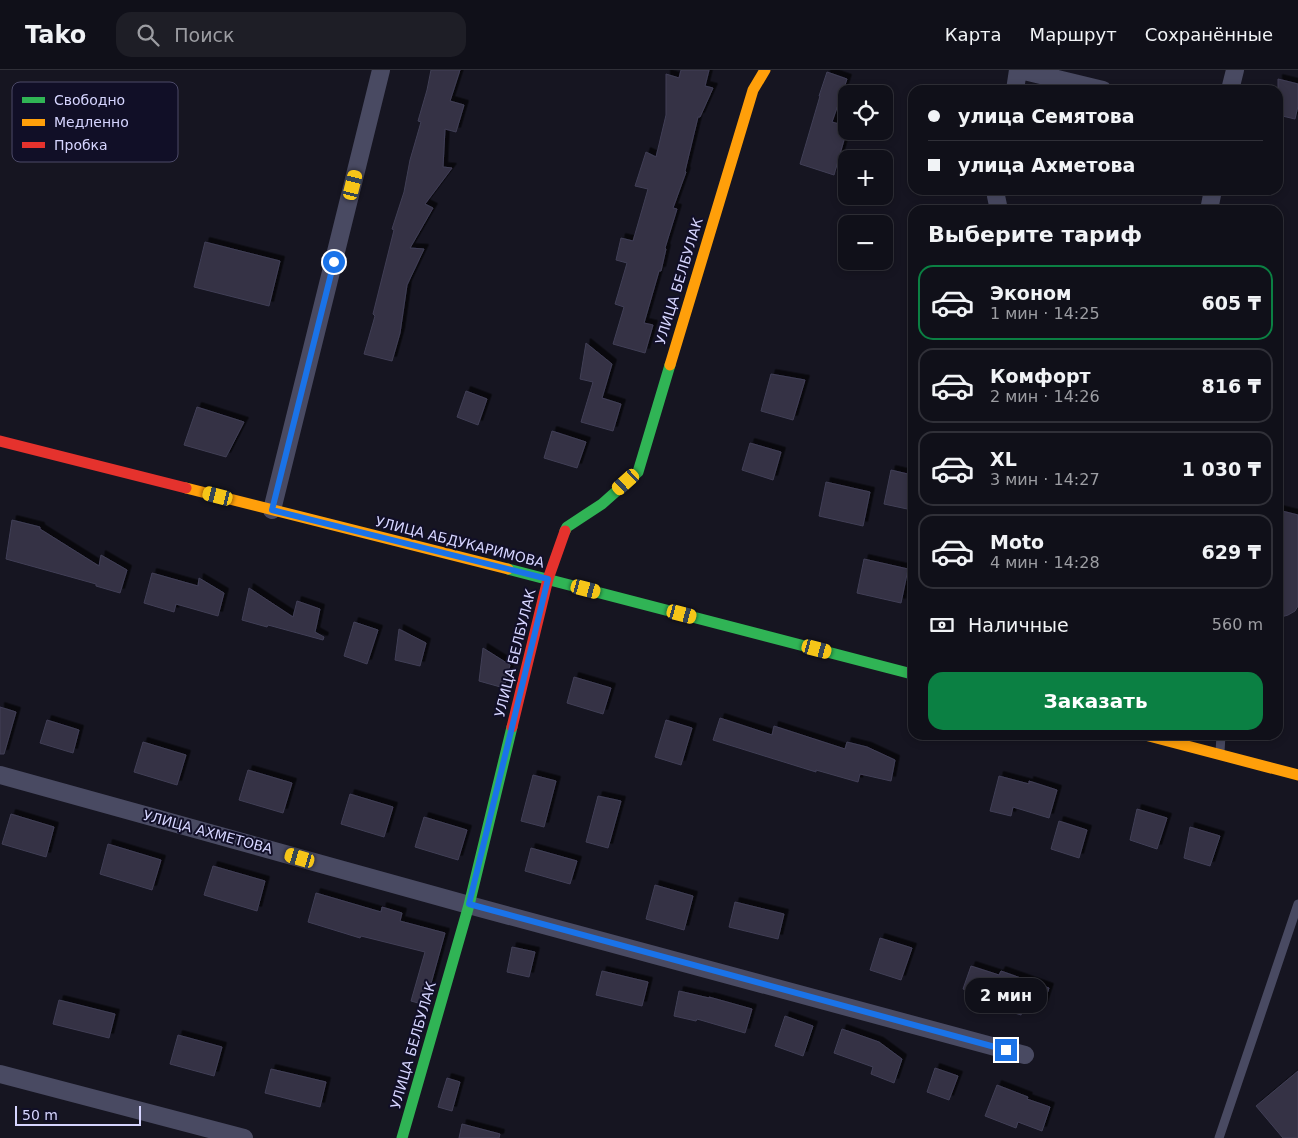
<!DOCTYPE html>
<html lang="ru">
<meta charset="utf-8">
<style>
body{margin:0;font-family:"DejaVu Sans",sans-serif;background:#1e1e26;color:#f1f3f6;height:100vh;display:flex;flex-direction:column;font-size:19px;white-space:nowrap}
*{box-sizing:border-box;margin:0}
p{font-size:16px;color:#9c9da2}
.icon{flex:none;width:28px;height:28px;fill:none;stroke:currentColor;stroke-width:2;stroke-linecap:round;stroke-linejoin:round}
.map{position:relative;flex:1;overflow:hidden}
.drawer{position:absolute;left:908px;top:135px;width:375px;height:535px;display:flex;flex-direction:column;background:#101019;border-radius:15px;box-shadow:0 2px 8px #0003,0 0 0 1px #303038}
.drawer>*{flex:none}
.top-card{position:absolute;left:908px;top:15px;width:375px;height:110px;border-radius:15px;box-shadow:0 2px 8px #0003,0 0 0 1px #303038;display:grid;align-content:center;height:110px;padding:0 20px;background:#101019}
.controls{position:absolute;left:838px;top:15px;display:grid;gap:10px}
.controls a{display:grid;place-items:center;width:55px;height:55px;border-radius:10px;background:#101019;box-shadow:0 2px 8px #0003,0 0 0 1px #303038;font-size:25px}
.scale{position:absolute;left:15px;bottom:12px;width:126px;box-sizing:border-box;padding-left:5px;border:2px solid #d6d5ff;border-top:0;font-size:14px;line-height:18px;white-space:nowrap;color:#d6d5ff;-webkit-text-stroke:4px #110f27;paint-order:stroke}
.end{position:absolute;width:22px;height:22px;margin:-11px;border:6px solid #1a73e8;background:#fff;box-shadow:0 0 0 2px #fff}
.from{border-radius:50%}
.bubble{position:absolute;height:35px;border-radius:15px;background:#101019;box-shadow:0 2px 8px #0003,0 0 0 1px #303038;font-size:16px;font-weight:800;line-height:35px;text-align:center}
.car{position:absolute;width:15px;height:30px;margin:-15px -8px;border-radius:6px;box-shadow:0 0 4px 1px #0007;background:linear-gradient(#f5c518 24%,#345 0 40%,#f5c518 0 76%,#345 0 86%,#f5c518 0)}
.top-card b{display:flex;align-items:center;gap:18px;height:48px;font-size:19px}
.top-card b+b{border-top:1px solid #303038}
.top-card i{width:12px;height:12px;background:#f1f3f6}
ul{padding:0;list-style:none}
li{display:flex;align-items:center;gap:15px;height:75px;margin:0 10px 8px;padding:0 10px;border:2px solid #303038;border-radius:15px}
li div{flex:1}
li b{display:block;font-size:19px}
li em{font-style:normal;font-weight:800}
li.on{border-color:#0b8043}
li>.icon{width:45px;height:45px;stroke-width:1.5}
h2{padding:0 20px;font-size:22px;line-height:60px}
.pay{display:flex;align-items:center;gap:12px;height:55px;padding:0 20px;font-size:19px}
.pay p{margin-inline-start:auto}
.button{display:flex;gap:10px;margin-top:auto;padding:10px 20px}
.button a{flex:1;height:58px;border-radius:15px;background:#0b8043;color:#fff;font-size:20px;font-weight:800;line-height:58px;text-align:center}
header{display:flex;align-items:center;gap:30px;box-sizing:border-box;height:70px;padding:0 25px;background:#101019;border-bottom:1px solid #303038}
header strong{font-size:24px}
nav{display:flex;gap:28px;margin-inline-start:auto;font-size:18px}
.search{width:350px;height:45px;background:#1e1e26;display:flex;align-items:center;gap:12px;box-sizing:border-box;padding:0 18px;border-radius:15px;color:#9c9da2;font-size:19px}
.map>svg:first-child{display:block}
.building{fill:#343244;stroke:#413f56;filter:url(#shadow)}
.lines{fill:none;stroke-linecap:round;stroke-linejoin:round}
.lane{stroke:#494a62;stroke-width:9}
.street{stroke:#494a62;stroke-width:18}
.fast{stroke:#30b455;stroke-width:11}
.slow{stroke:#ff9f0a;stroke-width:11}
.jam{stroke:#e5322d;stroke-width:11}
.route{stroke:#1a73e8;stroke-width:6}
.labels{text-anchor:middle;stroke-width:4;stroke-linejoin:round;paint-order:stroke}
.street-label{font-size:14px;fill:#d6d5ff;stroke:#110f27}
.key{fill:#110f27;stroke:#4c4a68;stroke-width:1}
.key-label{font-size:14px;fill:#d6d5ff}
</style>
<header>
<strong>Tako</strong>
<div class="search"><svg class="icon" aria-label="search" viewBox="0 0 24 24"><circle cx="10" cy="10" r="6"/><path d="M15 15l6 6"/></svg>Поиск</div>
<nav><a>Карта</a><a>Маршрут</a><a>Сохранённые</a></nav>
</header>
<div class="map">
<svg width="1298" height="1068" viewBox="0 0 1298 1068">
<defs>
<filter id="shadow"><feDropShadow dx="4.5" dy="-4.5" stdDeviation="0" flood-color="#0009"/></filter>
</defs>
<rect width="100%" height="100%" fill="#161521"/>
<path class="building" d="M431,0h29l-10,31 14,4 -8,27 -11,-3 -2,38 9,1 -27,36 8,4 -23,40 14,1 -17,36 -7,48 -8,28 -28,-7 11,-38 -2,-2 21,-84 -2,-1 12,-37 6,-32 11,-38 -3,-1 9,-31z
M681,0h28l-4,16 8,2 -13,29h-2l-13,54 1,1 -13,36 4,1 -12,39 1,1 -5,22h-2l-15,52 9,2 -8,28 -32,-9 11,-37 -9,-3 12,-41 -11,-3 5,-22 12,3 15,-52 -13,-3 11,-34 10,5 10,-42v-41l13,4z
M827,2l20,7 -15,43 14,4v7l-12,42 -34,-11 20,-68h-1z
M1278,9l20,5v22l-3,13 -17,-4z
M205,172l75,19 -11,45 -75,-19z
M586,273l26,21 -10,34 19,6 -8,27 -32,-9 12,-40 -13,-3z
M771,304l34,6 -12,40 -32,-9z
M466,321l21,8 -9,26 -21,-8z
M197,337l47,15 -18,35 -42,-12z
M552,361l34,11 -9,26 -33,-10z
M750,373l31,9 -8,28 -31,-10z
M891,400l21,5v35l-28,-6z
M826,412l44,10 -7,34 -44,-10z
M1278,440l20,5v91l-3,5 -7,4 -10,3z
M12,450l28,7v2l59,37 2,-11 26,15 -7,23 -24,-7v-2l-90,-25z
M864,489l44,10 -7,34 -44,-10z
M152,503l46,13 1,-8 25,15 -6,23 -42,-12 -2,8 -30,-9z
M249,518l44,29 4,-16 23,8 -5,23 9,5 -1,3 -55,-15 -1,2 -25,-7z
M354,552l24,8 -11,34 -23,-8z
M399,559l27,14 -6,23 -25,-6z
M483,578l27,17 -6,23 -25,-7z
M574,607l37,11 -8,26 -36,-11z
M0,637l16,5 -12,42h-4z
M720,648l52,17 2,-9 71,23 2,-7 20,5 28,13 -4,21 -31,-7 -2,8 -42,-12v2l-103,-32z
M47,650l32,10 -6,23 -33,-10z
M666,650l26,8 -11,37 -26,-8z
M143,672l43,13 -9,30 -43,-13z
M248,700l44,13 -9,30 -44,-13z
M533,705l23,6 -12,46 -23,-6z
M999,706l30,8v-3l28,9 -8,28 -36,-11 -2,9 -21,-5z
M350,724l43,13 -9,30 -43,-13z
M598,726l23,5 -13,47 -22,-6z
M1137,739l30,9 -10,31 -27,-9z
M11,744l43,13 -8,30 -44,-13z
M424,747l43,13 -9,30 -43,-13z
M1059,751l28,9 -8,28 -28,-9z
M1190,757l30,9 -10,30 -26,-8z
M108,774l53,16 -9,30 -52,-16z
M531,778l46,13 -7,23 -45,-13z
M213,796l52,15 -8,30 -53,-16z
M655,815l38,11 -9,34 -38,-11z
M316,823l65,19 1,-5 20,6 -2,8 45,12 -20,72 -14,-4 14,-49 -64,-16 -1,2 -52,-16z
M735,832l49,12 -6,25 -49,-12z
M880,868l32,10 -11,32 -31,-10z
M512,877l23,5 -6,25 -22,-5z
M971,896l28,9 2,-4 48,17 -6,18 -17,-6 -5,15 -32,-10 2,-6 -28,-10z
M602,901l46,11 -6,24 -46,-11z
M679,921l30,7v-1l43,12 -7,24 -48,-14 -1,2 -22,-5z
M59,930l56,14 -6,24 -56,-14z
M785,946l28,10 -10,30 -28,-10z
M842,959l37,13 23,17 -8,24 -23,-9 2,-7 -39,-14z
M178,965l44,12 -8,29 -44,-12z
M935,998l23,8 -9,24 -22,-8z
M271,999l55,13 -6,25 -55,-14z
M1298,1001v67h-15l-27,-32z
M447,1008l13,4 -8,29 -14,-4z
M997,1015l31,12 -1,2 23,8 -8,24 -24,-9 -2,6 -31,-12z
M462,1054l38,10 -1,4h-40z"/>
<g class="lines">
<path class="lane" d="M1220,682l1,-17
M1219,1068l79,-234"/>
<path class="street" d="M1020,0l83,20
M1015,20l3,-20
M1230,20l5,-20
M997,120l-1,6 3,14
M1209,140l4,-20
M272,440l109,-440
M0,705l469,130 556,150
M0,1004l244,64"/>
<path class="fast" d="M565,461l2,-4 35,-23 36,-32 32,-107
M508,499l404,105
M402,1068l67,-233 43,-178"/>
<path class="slow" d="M670,295l83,-275 12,-20
M186,418l322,81
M1145,665l153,40"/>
<path class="jam" d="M0,371l186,47
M512,657l36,-148 17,-48"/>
</g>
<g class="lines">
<path class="route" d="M334,192l-62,248 276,69 -79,325 537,146"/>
</g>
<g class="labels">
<g class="street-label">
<text transform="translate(679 211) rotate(-73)" y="5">УЛИЦА БЕЛБУЛАК</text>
<text transform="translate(460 472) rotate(14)" y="5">УЛИЦА АБДУКАРИМОВА</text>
<text transform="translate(515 583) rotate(-76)" y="5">УЛИЦА БЕЛБУЛАК</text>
<text transform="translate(208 762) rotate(15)" y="5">УЛИЦА АХМЕТОВА</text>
<text transform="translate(413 975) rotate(-74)" y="5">УЛИЦА БЕЛБУЛАК</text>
</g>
</g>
<rect x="12" y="12" width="166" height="80" rx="8" class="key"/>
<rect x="22" y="27" width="23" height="6" fill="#30b455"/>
<rect x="22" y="49" width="23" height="7" fill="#ff9f0a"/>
<rect x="22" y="72" width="23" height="6" fill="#e5322d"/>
<g class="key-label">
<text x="54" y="35">Свободно</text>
<text x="54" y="57">Медленно</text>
<text x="54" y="80">Пробка</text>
</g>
</svg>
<div class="controls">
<a><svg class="icon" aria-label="locate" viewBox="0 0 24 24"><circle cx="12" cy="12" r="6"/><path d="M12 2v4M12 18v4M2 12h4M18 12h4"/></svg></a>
<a>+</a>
<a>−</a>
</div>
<div class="scale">50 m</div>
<i class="end from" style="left:334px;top:192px"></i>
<i class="end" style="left:1006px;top:980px"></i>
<div class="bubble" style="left:965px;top:908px;width:82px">2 мин</div>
<i class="car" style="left:353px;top:115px;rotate:14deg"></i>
<i class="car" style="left:626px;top:412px;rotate:228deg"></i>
<i class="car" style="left:218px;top:426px;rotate:284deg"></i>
<i class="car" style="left:586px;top:519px;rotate:105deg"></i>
<i class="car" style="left:682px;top:544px;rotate:105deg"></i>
<i class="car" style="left:817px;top:579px;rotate:105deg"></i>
<i class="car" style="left:300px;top:788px;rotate:286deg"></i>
<div class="top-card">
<b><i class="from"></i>улица Семятова</b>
<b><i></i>улица Ахметова</b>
</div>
<section class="drawer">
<h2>Выберите тариф</h2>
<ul>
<li class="on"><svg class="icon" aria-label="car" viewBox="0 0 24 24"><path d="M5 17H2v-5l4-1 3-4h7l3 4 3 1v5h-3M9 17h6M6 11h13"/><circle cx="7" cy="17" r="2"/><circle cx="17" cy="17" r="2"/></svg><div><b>Эконом</b><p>1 мин · 14:25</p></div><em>605 ₸</em></li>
<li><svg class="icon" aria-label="car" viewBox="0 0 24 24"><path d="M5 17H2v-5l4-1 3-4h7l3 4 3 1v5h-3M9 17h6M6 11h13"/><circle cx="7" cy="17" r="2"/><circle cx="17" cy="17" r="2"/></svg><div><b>Комфорт</b><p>2 мин · 14:26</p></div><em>816 ₸</em></li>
<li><svg class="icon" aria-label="car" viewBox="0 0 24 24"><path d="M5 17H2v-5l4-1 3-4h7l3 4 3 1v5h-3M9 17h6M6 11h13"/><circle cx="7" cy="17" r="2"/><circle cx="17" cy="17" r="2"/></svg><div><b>XL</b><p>3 мин · 14:27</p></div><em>1 030 ₸</em></li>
<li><svg class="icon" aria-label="car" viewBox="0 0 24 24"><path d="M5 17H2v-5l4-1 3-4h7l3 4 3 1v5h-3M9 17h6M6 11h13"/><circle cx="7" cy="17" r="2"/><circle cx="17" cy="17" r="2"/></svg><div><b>Moto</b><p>4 мин · 14:28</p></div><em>629 ₸</em></li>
</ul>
<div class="pay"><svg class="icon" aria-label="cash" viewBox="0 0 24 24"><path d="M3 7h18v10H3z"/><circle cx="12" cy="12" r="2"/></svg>Наличные<p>560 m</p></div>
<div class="button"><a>Заказать</a></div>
</section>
</div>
